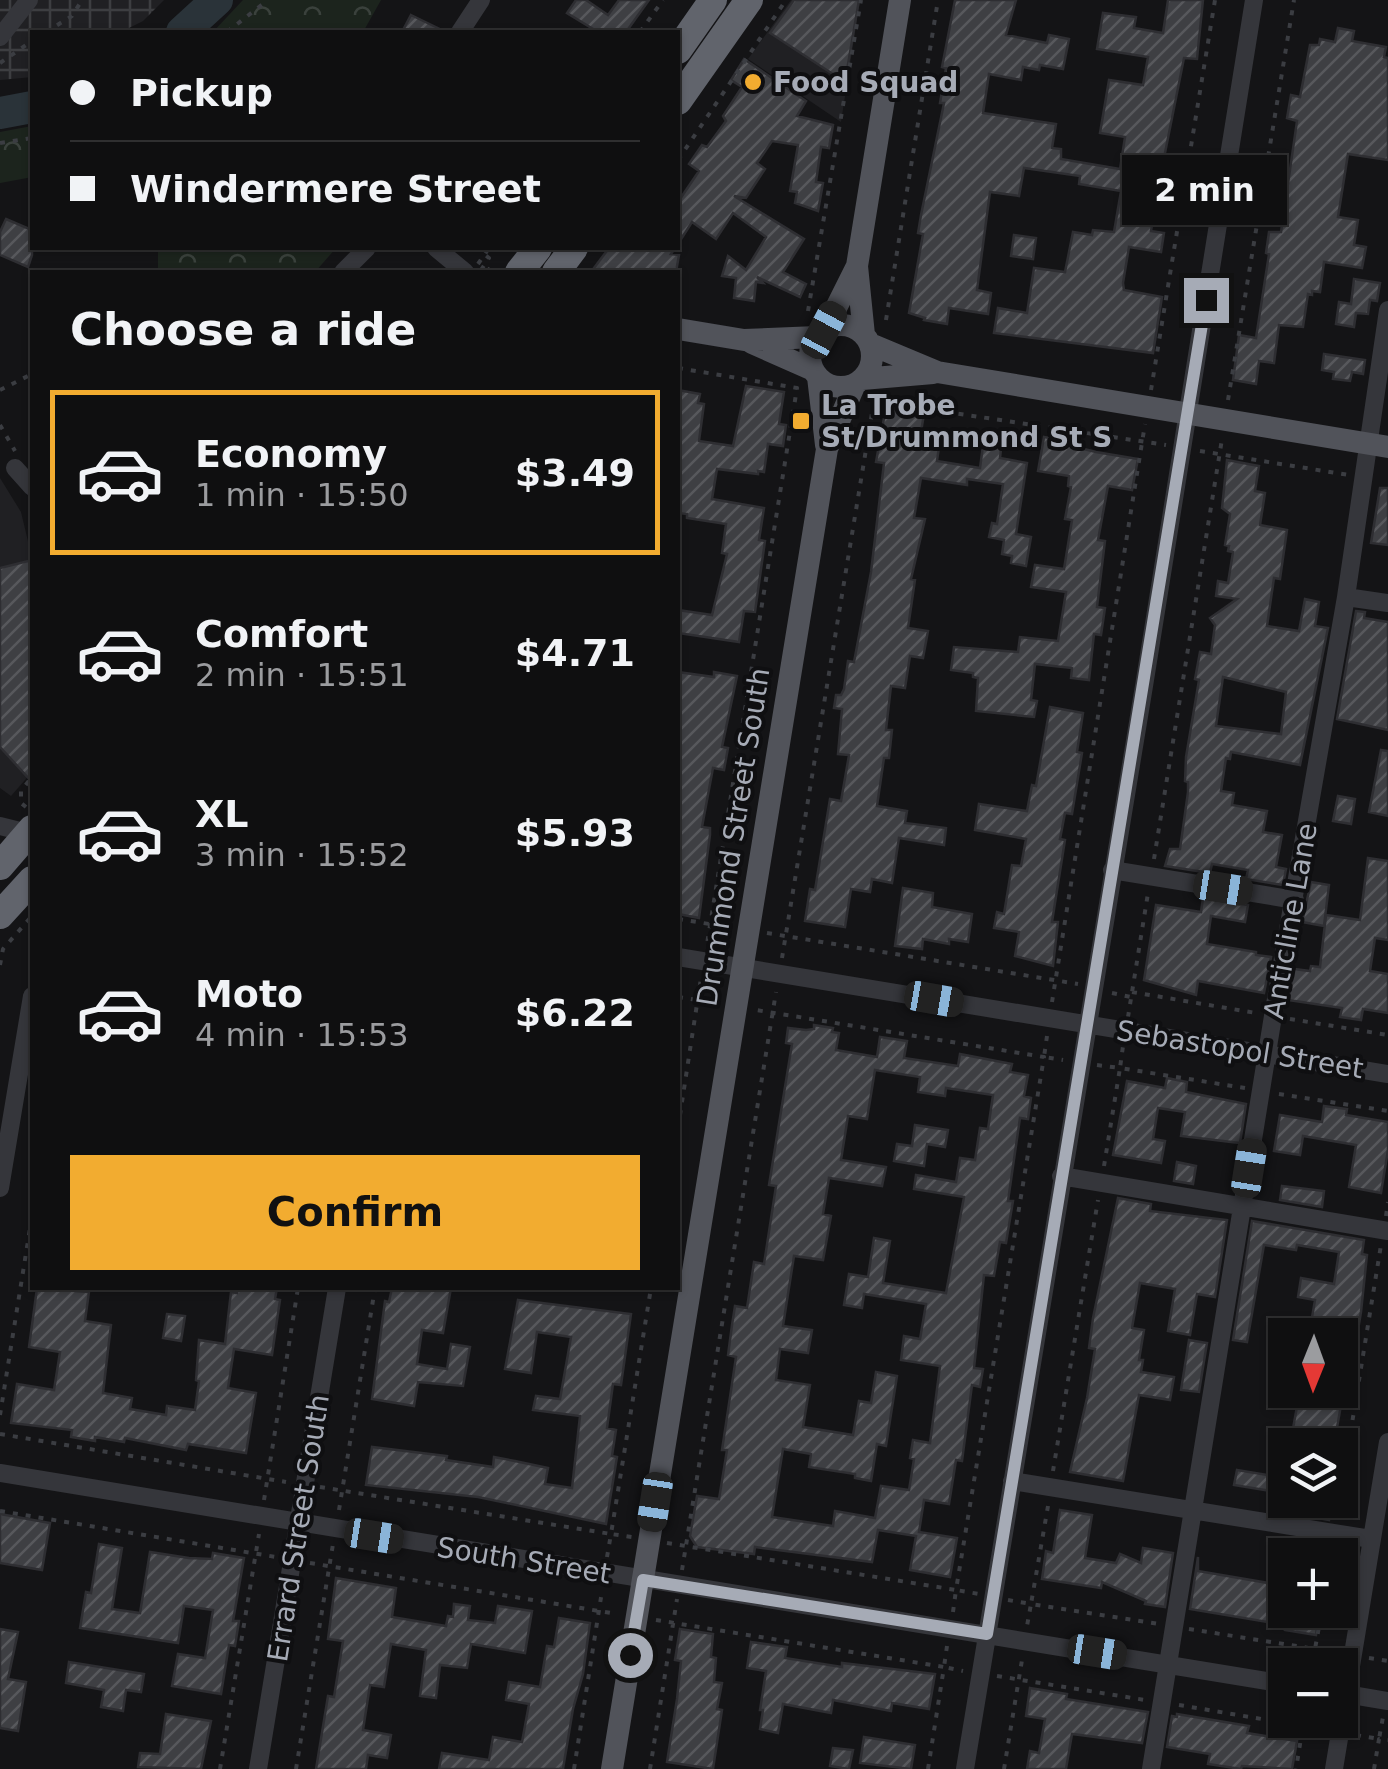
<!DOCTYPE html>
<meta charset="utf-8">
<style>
body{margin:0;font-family:"DejaVu Sans",sans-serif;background:#1d1d1e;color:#f1f3f6;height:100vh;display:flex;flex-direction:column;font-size:38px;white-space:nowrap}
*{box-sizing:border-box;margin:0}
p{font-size:32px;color:#9b9c9f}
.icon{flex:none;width:55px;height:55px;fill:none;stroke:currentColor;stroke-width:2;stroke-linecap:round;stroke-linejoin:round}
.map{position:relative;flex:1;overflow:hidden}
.sheet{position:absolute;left:30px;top:270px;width:650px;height:1020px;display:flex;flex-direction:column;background:#0f0f10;border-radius:0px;box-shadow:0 2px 8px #0004,0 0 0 2px #2f2f30}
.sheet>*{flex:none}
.top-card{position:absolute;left:30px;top:30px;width:650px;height:220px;border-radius:0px;box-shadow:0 2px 8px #0004,0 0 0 2px #2f2f30;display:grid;align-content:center;height:220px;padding:0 40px;background:#0f0f10}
.needle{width:65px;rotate:181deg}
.tools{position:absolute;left:1268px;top:1318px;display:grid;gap:20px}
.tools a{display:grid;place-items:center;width:90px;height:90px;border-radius:0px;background:#0f0f10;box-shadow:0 2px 8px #0004,0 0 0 2px #2f2f30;font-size:50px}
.end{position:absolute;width:45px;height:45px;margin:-22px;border:12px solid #a6abb6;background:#111;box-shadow:0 0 0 5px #111}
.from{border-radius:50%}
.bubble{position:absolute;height:70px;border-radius:0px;background:#0f0f10;box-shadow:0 2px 8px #0004,0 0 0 2px #2f2f30;font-size:32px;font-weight:700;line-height:70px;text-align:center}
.car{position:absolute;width:30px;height:60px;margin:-30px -15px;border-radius:12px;box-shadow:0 0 8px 2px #0007;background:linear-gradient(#222 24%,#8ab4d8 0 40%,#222 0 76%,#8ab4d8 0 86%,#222 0)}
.top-card b{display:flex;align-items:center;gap:35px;height:95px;font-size:38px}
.top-card b+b{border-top:2px solid #2f2f30}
.top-card i{width:25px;height:25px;background:#f1f3f6}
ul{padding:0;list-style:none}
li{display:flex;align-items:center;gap:30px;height:165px;margin:0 20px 15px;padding:0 20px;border:5px solid transparent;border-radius:0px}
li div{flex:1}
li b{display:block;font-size:38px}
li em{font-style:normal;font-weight:700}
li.on{border-color:#f2ac30}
li>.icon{width:90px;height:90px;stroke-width:1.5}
h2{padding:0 40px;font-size:45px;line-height:120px}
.primary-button{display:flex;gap:20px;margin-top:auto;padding:20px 40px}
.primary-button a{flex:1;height:115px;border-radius:0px;background:#f2ac30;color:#111;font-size:40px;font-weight:700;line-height:115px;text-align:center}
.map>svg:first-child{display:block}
.built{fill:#202023}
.industrial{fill:url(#industrial-grid)}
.forest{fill:url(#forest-crowns)}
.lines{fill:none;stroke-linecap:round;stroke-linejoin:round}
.river{stroke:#2a3339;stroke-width:32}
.building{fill:url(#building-hatch);stroke:#2e2e32;stroke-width:2.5;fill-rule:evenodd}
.path{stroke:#3b3d42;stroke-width:4;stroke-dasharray:5 8;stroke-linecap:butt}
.minor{stroke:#35363b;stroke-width:18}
.major{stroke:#51535a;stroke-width:22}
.highway{stroke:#61646c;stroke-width:28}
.route{stroke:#a6abb6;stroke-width:12}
.poi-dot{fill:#f2ac30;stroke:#0f0f11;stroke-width:4}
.labels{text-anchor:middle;stroke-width:8;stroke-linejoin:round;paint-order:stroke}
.poi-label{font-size:28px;font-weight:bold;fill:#a6abb6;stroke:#0f0f11;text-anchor:start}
.street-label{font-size:28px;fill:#a6abb6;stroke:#0f0f11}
</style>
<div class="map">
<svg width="1388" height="1769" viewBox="0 0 1388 1769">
<defs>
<pattern id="industrial-grid" width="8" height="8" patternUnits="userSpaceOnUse" patternTransform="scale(2.5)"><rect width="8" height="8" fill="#202023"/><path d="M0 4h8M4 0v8" fill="none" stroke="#3d3e41"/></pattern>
<pattern id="forest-crowns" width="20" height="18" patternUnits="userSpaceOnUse" patternTransform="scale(2.5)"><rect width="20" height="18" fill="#1c241d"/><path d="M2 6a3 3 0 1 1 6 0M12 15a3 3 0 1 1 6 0" fill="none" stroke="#3a413c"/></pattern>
<pattern id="building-hatch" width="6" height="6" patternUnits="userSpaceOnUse" patternTransform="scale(2.5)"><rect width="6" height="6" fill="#3e3f43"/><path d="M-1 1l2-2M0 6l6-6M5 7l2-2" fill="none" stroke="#57585c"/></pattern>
</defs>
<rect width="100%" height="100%" fill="#141416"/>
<path class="built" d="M791,0h69l-19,122 -93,-63z
M0,478l21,34 11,46v214l-21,24 -11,-8z"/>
<path class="industrial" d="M0,0h164l-21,21 -22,11h-89v45l-32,3z"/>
<path class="forest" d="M243,0h138l-18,32h-150z
M32,126v51l-32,6v-51z
M158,248h178l-21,24h-157z"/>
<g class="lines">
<path class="river" d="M182,32l35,-32
M0,113l32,-6"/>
</g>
<path class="building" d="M576,0h10l22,15 11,-15h30l-23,32h-28l-31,-19z
M794,0h65l-14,82 -75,-49z
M955,0h61l-10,35 41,8 2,-8 20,4 -6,30 -23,-4 -1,5 -16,-3 -2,13 -32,-6 -6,39 73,11 -4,24 9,1v10l59,10 5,-32 -25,-4 9,-53 34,5 5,-28 -51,-8 6,-36 33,4 -2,11 29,5 5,-33h35l-6,59 -13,-1 -22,110 -11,63 13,2 -3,19 -32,-5 -6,36 1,7 38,7 -9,56 -159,-20 4,-25 29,5 7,-45 31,4 8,-40 19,3 1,-5 21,2 7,-41 -42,-7 1,-8 -56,-8 -5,28 -29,-4 -13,98 14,3 -3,21 -39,-6 -2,16 -23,-4 1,-2 -16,-5 14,-79 -5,-1 3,-18 23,-112h-4l6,-35 -4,-1z
M411,15l35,17h-44z
M1338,28l16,3 -2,10 34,6 -2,10 4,1v102l-40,-6 -10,63 20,3 -4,25 12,2 -4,21 -38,-6 -4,30 -8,-1v4l-4,-1 -5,33 -24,-2 -5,38 -15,-2 -3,23 -23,-4 6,-45 17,3 13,-84 -3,-1 3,-21h12l16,-111 -10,-3 4,-23 9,2 10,-52h9l1,-6 15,3z
M744,59l62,42 -9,15 36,9 -4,23 -8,-1 -5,35 7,1 -5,28 -23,-8 2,-11 -7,-1 8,-46 -26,-4 -15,22 8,6 -19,29 -12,-2 70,43 -21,33 23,12 -6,13 -43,-20 6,6 -7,-1 -2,19 -20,-3 2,-20 -14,-2 6,-20 18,14 20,-33 -33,-24 -17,26 -24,-17 -14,22v-42l21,-31 -10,-7 13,-19 5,2 19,-26 -3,-5 19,-29 -11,-7z
M6,219l26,11v25l-4,12 -28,-12v-23z
M1014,235l22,3 -3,21 -22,-3z
M609,248h66l-4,6 8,1 -3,17h-85z
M1354,279l26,4 -3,18 -7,-1 -2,14 -12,-1 -2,14 -18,-3 3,-22 12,2z
M1324,354l41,6 -2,14 -11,-2 -2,9 -17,-2 1,-7 -12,-2z
M746,386l38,6 -5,32 7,1 -3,21 -15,-2 -4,28 -6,-1v3l-41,-5 -5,30 52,9 -5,32 6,1 -10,71 -11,-1 -5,31 -61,-9v-23l34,5 15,-61 -5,-1 4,-29 -39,-6v-4l-9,-1v-123l22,4 -2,9 6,1 -5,37 34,5z
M886,407l38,7 -5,30 20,3 -2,14 43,7 4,-30 18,2 -2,18 27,5 -11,71 15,3 -5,29 -15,-3 1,-7 -10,-2 2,-14 -15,-3 3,-14 5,1 6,-40 -36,-5v6l-46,-7 -7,40 11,1 -14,60 4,1 -7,48 20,3 -5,27 -13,-2 -5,32 -14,-2 -5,44h6l-3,28h-5l-7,48 30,5 -2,12 41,5 -2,17 -45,-7 -7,45 -20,-4 -2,13 -19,-3 -6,38 -40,-6 5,-32 5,1 15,-91 11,2 8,-46 -11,-1 4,-45 -8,-1 2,-13h5l3,-6 4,-28 6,1 17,-90 13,-109 -8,-1z
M1044,437l25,4 -1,4 28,7 42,7 -6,31 -24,-4 -10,54 7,1 -8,66 8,1 -4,27 -7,-1 -5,46 -18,-2 1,-10 -37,-4 -4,36 6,1 -3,16 -58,-6 2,-33 -5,-1v-4l-22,-3 3,-23 64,5 2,-15 38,4 8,-49 -35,-5 4,-22 29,4 8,-49 -7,-1 6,-32 -3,-1 1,-10 -31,-5z
M1227,460l32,6 -4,25 10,2 -5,32 27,5 -7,49 -6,-1 -7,48 32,5 6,-32 14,3 -4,24 13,2 -28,137 -69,-13 -1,7 -4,-1 -5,33 13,2 -2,12 35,6 -4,21 19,3 -6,32 10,2 -3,16 -37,-6 2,-9 -36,-6 -2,9 -45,-7 5,-17h10l8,-57v-10l-3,-1 1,-24 13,-77 -4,-1 5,-27 11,2 4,-29 -5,-7 27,-19 -21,-3 2,-15 10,2 5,-31 -5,-1 1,-5 -4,-1 5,-31 -8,-6zM1223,677l63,15 -5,42 -65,-8z
M1380,488h8v57l-17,-2z
M32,560v222l-32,-35v-179z
M1356,611l9,1 -1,6 24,4v108l-51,-11z
M678,672l36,5v-5l23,4 -15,71 6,1 -4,22 -11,-2 -11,59 8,1v7l-11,83 -21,-4z
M1050,707l33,6 -6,39 5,1 -10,61 -7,-1 -5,26 5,1 -13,82h6l-5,44 -38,-10 4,-24 -25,-4 3,-16 7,2 8,-49 9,1 5,-27 -51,-9 4,-26 48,7 5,-26 4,1z
M1381,750l7,1v65l-19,-4z
M1338,796l17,3 -4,25 -18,-3z
M1368,858l20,3v79l-13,-2 -5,33 18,3v39l-25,-4 -2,11 -21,-3 2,-9 -54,-8 6,-31 16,2 1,-5 9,1 6,-52 34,5z
M1311,882l18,3 -5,41 -22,-4z
M903,888l30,5 -1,14 40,7 -4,28 -19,-3v5l-26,-5 -1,10 -27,-3z
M1203,898l45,7 -3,17 -34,-6 -4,28 49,8v3l15,2 -7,36 -66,-12 -2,14 -52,-15 12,-75 45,7z
M814,1025l19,3 -1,4 7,1 -3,17 41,7 3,-20 27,4 -3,17 54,8 2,-12 52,10 -2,8 18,3 -4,21 7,2 -3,21 -8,-1 -12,83h5l-7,42 -6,-1 -6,34 -10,-1 -10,93 9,1 -3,18 -8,-2 -10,76 -6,-1 -7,44 -25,-4 -5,32 38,6 -7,39 -40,-7 6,-34 -38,-6 -6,32 -117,-15 -1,7 -57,-7 -7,-11 7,-40 22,3 8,-49h-5l14,-93 -8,-2 4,-30 3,-19 12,2 7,-46 10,2 12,-78 -7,-1 23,-141 -6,-1 2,-15 18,2 8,-1zM875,1070l45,7 -2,15 27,4 1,-8 47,7 -5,34 -8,-1 -5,32 -15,-2 -4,24 -40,-7 -2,14 50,8 -18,96 -63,-10 7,-42 -16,-3 -6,39 -19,-3 -5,31 18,3 2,-14 62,10 -6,35 -16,-3 -3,24 39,6 -10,77 -17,-3 -3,18 4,1 -5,31 -28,-4 -6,32 -40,-7 -2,15 -61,-9 11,-68 28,5 -2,13 46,7v4l16,3 6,-37 9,2 11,-70 -21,-4 -5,31 -12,-2 -6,34 -50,-8 7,-42 -34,-5 4,-31 28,4 4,-23 -29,-4 11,-70 29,4 8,-44 -8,-2 6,-36 53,8 4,-19 -45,-7 7,-44 19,3z
M1167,1078l20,4 -1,10 60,12 -6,39 -59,-7 4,-24 -27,-4 -5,31 12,2 -4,22 -48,-8 14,-74 38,7z
M1324,1106l23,3 -1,6 42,7v28l-7,43 -32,-6 7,-42 -53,-9 -3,19 -26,-4 6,-36 42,7z
M915,1125l33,5 -3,17 -18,-3 -3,22 -30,-5 3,-17 15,2z
M1177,1162l19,4 -3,18 -19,-3z
M1282,1186l42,5 -2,16 -42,-7z
M1118,1198l33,6 -1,7 77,9 -12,77 -18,-3 -7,41 -22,-4 7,-42 -35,-6 -8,45 12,2 -5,30h4l-2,12 33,5 -4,23 -31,-5 -16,86 -53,-9 17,-74 8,-49 -6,-1 4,-30z
M1252,1221l112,19 -2,14 5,1 -6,57 -13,78 -8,-1v-54h-31l6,-35 -17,-3 3,-19 33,6 5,-32 -42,-7 -1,5 -32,-5 -17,97 -14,-2z
M37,1288l52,4 -4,29 26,4 -8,68 29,5 -2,11 36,6 1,-9 28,4 4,-29 -3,-1 3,-40 26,4 6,-52 6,1 1,-5h39l-2,11 5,1 -8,55 -38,-6 -6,39 28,5 -10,60 -58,-9 -2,6 -61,-12 -1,4 -29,-5v4l-24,-4 1,-7 -61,-7 6,-39 37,6 6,-38 -31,-5z
M392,1288h59l-8,45 -21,-3 -5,34 30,5 4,-25 19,3 -7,39 -45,-4 -4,24 -42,-7 13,-98 4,1z
M518,1300l113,14 -10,71 -8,-1 -6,44 9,2 -4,26 5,1 -11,67 -128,-27 -112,-12 6,-38 75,9 -1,4 47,7 1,-10 21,4 33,7 -3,16 27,4 8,-72 -47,-6 3,-14 24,3 11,-62 -34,-5 -6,41 -26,-4z
M167,1314l18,2 -4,25 -18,-3z
M1189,1340l18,3 -8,49 -18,-2z
M1300,1390h47l-2,15h-4l-7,40h-44z
M1237,1470l36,6 -2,15 -37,-6z
M1299,1500l33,3 -3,17 -33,-6z
M1060,1510l32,5 -7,43 31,5 4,-9 21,9 2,-15 30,5 -8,54 -20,-3 1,-3 -44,-19 -1,6 -59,-9 4,-28 7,2z
M0,1514l50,9 -8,47 -42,-7z
M1299,1540l24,4 -2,11h-24z
M99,1544l23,4 -10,61 28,4 10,-61 39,6 23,1 1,-6 31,5 -11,63h6l-4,25 -6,-1 -8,49 -49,-8 6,-32 27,4 8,-48 -29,-4 -6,37 -98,-15 6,-36 5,1z
M1198,1557v14l82,14 -4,25h44l-4,25 -31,-5 1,-5 -96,-16z
M336,1578l60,10 -4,29 54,9 2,-10 5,1 1,-13 16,2 -2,14 27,3 3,-17 34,5 -7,42 -54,-9 -4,24 -27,-3 -4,33 -16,-2 6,-46 -35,-6 -7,43 -14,-2 -7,45 28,5 -4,23 -19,-3 -2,14h-50l12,-73 6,1 9,-56 -15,-2z
M559,1618l31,5 -7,51 -10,35 -10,60h-124l3,-16 47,7 4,-23 29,5 7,-38 -23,-4 3,-18 31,5 7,-41 7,1z
M0,1629l18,3 -10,47 18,3 -8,49 -18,-3z
M680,1629l33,5 -2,23 5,1 -2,24 8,1 -5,26 5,1 -9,59 -46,-7 10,-63 4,-38 -6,-1z
M751,1642l36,5 -2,11 57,9v-4l93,11 -6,35 -37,-6 -1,8 -58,-11 -2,13 -48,-9 -5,29 -18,-4 3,-19h-3l6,-39 -19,-3z
M69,1662l75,12 -3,18 -15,-2 -3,21 -22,-4 3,-17 -38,-7z
M1030,1688l37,6 -1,5 82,13 -6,31 -70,-9 -6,35h-39l3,-18 9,2 6,-34 -19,-3z
M166,1714l45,7 -10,48 -63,-2 2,-14 20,1z
M1177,1714l72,12 -2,7 50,8 -5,28 -50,-3 -1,3 -33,-5 2,-10 -43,-7 5,-31 5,1z
M864,1737l51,8 -4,24 -51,-6z
M833,1748l20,2 -4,19 -19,-3z"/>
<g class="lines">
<path class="path" d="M46,32l26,-16 10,-16
M227,32l41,-32
M640,32l23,-32
M0,63l32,-22
M0,143l32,-5
M678,160l108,-160
M478,264l11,-16
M481,270l8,-12 -5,-4
M487,272l7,-9
M597,272l18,-24
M808,311l53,-311
M886,320l52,-320
M678,368l119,20 -90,556
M0,390l32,-16
M1151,390l64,-390
M1228,400l66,-400
M0,425l15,26
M1200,451l149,24
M26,807l-5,-4v-12l11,-14
M1154,859l68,-420
M678,919l50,8
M767,933l311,51
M782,958l92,-557 292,44
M0,965l3,-16 29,-33
M1132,992l124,21
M1112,993l19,4
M678,997l39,6
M1052,1002l93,-578
M1128,1017l20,-124
M1290,1019l98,16
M1047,1036l-3,21 19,3
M1097,1065l23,3 3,-22
M1279,1094l109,17
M678,1128l23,-150
M1104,1166l16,-98 125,20
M1386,1216l2,-14
M0,1415l32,-199
M0,1434l286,48
M1053,1471l45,-271
M320,1487l291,47 40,-246
M1340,1497l41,-252
M264,1500l34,-212
M1048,1506l-17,98 128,20
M339,1510l36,-222
M0,1511l276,46
M1337,1516l2,-16
M667,1543l289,47 88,-533 -288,-47
M607,1557l4,-23 21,3
M310,1563l307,51
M682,1570l94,-578
M1008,1600l23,4 -4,22
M953,1612l3,-22 23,4
M656,1620l288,47 -16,102
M1189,1629l126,20 7,-39
M947,1646l-3,21 19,4
M1369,1658l19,3
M1313,1665l2,-16 20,3
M997,1676l148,24
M1179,1705l124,21 -7,43
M1304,1720l-1,6 19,3
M1356,1735l23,4 4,-22
M220,1769l39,-235
M296,1769l37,-225
M574,1769l28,-178
M650,1769l27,-170
M1004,1769l18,-109
M1374,1769l5,-30 9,1"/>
<path class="minor" d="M460,32l21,-32
M0,37l29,-37
M436,248l29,24
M343,272l24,-24
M15,468l17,19
M1346,597l42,6
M0,826l32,8
M1112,870l183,30
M678,957l710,117
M1061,1176l327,55
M0,1188l32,-192
M0,1473l1285,211
M1012,1481l359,58
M1340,1693l48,8
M258,1769l79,-481
M965,1769l179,-1083 110,-686
M1151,1769l122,-753 73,-419 42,-287
M1334,1769l54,-327"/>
<path class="major" d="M810 356a31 31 0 1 1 62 0a31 31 0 1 1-62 0Z
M678,329l66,11 73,-3
M825,330l32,-64
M864,335l-7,-69 43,-266
M752,343l61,27
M870,344l67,28 451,75
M818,377l8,68
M862,379l71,-6
M612,1769l215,-1320 28,-65"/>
<path class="highway" d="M678,50l35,-50
M678,101l71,-101
M519,272l19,-24
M556,272l18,-24
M0,866l32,-37
M0,915l32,-35"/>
</g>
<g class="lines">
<path class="route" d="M630,1655l13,-75 344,54 219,-1334"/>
</g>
<g class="poi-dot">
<circle cx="753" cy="82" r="10"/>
<rect x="791" y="411" width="20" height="20" rx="5"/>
</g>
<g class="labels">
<g class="poi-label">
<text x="773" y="92">Food Squad</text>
<text x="821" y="415">La Trobe<tspan x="821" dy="32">St/Drummond St S</tspan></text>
</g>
<g class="street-label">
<text transform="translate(733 837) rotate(-81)" y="10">Drummond Street South</text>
<text transform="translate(1290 921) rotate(-80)" y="10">Anticline Lane</text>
<text transform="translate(1240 1049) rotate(9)" y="10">Sebastopol Street</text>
<text transform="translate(298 1528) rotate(-81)" y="10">Errard Street South</text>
<text transform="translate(524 1560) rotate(9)" y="10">South Street</text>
</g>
</g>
</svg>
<div class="tools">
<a><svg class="needle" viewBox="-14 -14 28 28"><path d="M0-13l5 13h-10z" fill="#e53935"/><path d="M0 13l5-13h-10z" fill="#9b9c9f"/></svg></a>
<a><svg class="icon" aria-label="layers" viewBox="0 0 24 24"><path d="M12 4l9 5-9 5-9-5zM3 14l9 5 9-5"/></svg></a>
<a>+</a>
<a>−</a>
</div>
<i class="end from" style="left:630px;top:1655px"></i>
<i class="end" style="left:1206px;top:300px"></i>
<div class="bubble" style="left:1122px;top:155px;width:165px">2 min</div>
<i class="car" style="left:824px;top:330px;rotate:28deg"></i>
<i class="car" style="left:1223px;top:888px;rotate:99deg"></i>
<i class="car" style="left:934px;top:999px;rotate:100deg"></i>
<i class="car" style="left:1249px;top:1168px;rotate:9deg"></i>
<i class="car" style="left:655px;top:1502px;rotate:189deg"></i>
<i class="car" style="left:374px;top:1536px;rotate:99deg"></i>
<i class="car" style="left:1097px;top:1652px;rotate:99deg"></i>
<div class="top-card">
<b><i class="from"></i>Pickup</b>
<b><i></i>Windermere Street</b>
</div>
<section class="sheet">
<h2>Choose a ride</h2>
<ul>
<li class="on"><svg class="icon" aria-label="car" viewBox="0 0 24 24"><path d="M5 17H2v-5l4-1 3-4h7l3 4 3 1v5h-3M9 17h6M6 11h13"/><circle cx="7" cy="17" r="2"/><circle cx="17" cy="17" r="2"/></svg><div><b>Economy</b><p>1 min · 15:50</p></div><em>$3.49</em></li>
<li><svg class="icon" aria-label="car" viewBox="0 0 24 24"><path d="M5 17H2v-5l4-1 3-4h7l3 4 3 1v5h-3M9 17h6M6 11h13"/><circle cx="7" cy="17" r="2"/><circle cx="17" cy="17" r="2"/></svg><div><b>Comfort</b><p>2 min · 15:51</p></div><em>$4.71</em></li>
<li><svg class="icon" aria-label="car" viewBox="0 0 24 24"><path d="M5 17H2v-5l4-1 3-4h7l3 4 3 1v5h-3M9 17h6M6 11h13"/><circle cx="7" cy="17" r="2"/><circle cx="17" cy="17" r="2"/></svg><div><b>XL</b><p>3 min · 15:52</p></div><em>$5.93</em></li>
<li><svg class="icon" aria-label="car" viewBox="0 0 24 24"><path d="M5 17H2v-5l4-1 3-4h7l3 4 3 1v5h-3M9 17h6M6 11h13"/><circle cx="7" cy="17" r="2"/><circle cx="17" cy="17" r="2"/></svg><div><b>Moto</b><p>4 min · 15:53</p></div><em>$6.22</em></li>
</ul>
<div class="primary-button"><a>Confirm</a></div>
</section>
</div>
